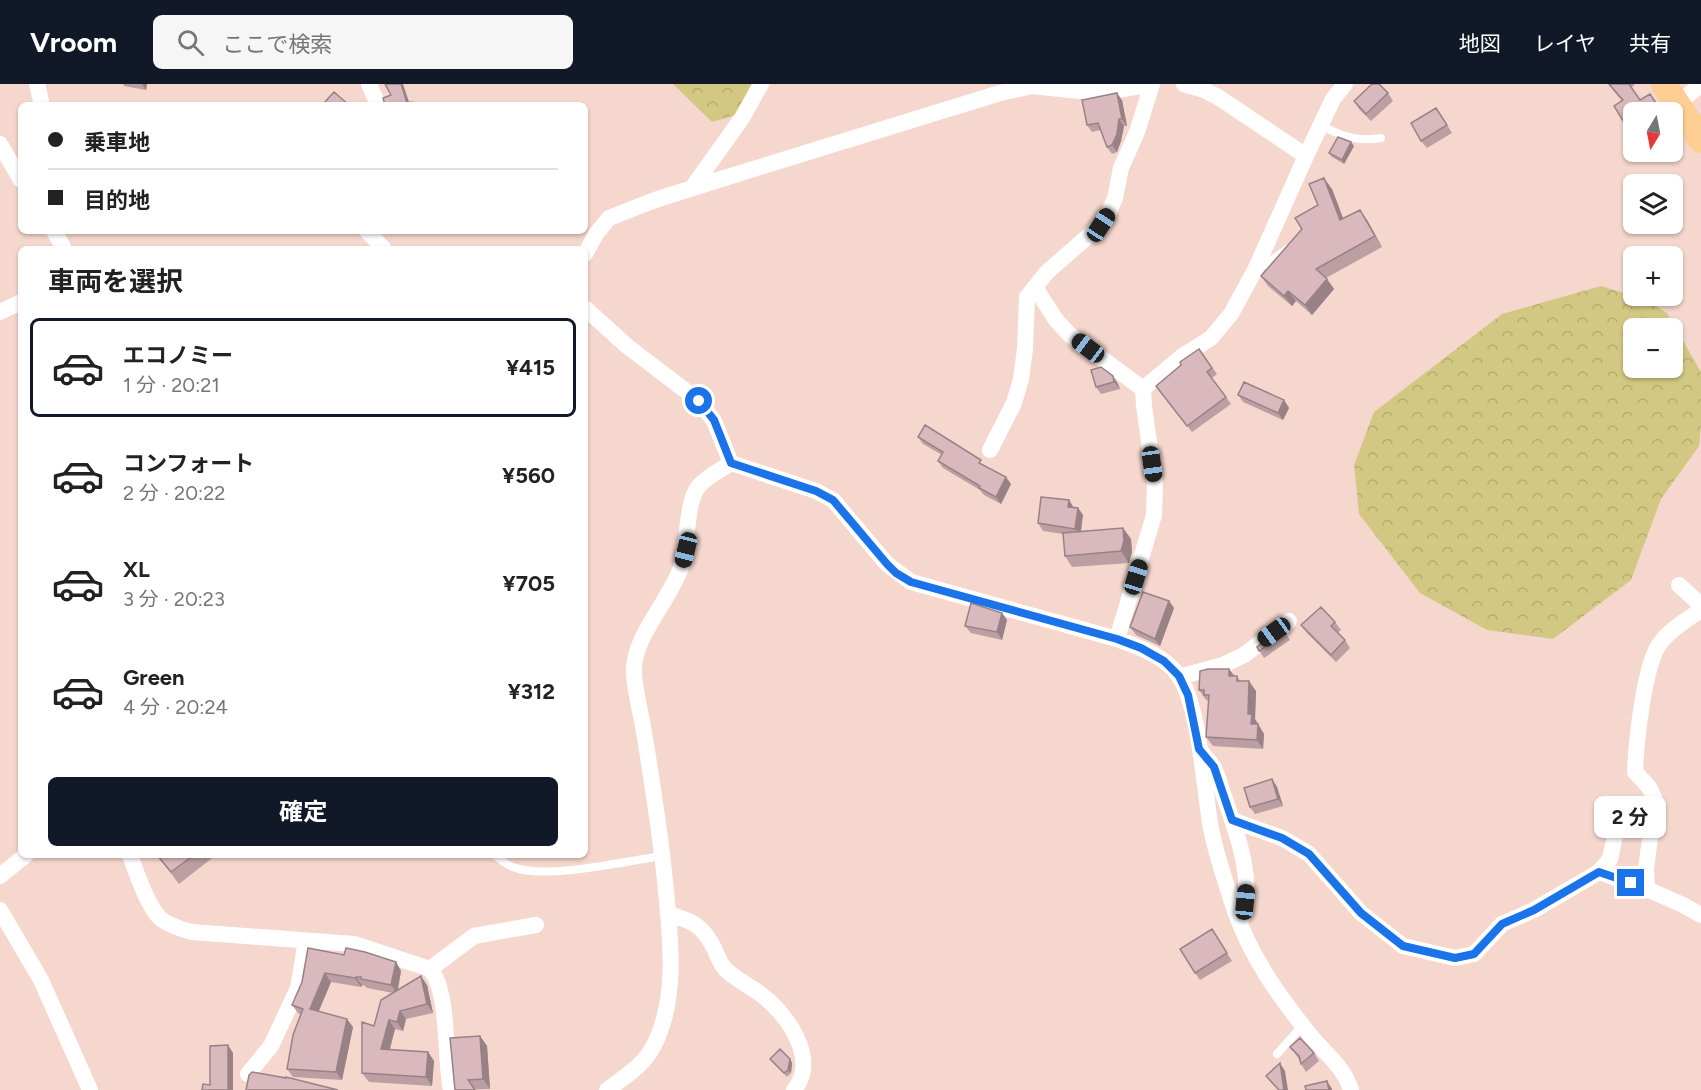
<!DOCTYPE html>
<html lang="ja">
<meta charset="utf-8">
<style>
body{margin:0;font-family:Figtree,"Noto Sans JP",sans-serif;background:#f6f6f6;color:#222;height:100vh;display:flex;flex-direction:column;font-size:22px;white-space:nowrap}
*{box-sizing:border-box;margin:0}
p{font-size:20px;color:#767676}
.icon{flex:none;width:33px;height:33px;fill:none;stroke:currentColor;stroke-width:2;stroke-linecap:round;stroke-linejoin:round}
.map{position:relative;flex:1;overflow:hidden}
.details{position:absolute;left:18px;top:162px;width:570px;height:612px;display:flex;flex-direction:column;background:#fff;border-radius:9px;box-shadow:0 2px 4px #0004}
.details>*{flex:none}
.banner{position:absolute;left:18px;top:18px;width:570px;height:132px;border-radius:9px;box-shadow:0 2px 4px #0004;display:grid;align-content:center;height:132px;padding:0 30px;background:#fff}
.needle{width:39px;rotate:190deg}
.tools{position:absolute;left:1623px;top:18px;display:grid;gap:12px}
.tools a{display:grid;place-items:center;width:60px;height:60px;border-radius:9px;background:#fff;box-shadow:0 2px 4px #0004;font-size:30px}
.end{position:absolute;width:27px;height:27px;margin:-14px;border:8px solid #1a73e8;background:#fff;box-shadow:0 0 0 3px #fff}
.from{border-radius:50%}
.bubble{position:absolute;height:42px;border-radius:9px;background:#fff;box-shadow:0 2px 4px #0004;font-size:20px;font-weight:700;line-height:42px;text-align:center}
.car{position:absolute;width:18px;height:36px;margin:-18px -9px;border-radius:8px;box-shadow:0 0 4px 2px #0007;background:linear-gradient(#222 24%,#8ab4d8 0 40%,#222 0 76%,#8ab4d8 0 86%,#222 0)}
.banner b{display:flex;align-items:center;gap:21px;height:57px;font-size:22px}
.banner b+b{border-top:2px solid #e0e0e0}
.banner i{width:15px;height:15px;background:#222}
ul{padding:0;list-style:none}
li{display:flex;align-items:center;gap:18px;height:99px;margin:0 12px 9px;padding:0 18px;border:3px solid transparent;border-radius:9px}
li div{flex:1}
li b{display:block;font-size:22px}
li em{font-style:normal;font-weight:700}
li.current{border-color:#111827}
li>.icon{width:54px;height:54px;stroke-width:1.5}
h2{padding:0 30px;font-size:27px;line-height:72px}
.primary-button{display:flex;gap:12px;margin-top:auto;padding:12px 30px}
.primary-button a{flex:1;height:69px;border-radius:9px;background:#111827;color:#fff;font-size:24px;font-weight:700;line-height:69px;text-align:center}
header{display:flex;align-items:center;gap:36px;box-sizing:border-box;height:84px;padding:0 30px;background:#111827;color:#fff}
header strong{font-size:28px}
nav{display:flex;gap:33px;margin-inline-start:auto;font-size:21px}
.search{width:420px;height:54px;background:#f6f6f6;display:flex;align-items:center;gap:15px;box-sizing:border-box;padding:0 21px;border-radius:9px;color:#767676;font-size:22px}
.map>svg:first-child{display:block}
.forest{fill:url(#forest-crowns);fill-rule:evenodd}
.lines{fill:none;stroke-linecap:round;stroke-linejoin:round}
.lane{stroke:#fff;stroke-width:8}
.street{stroke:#fff;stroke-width:16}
.primary{stroke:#fece93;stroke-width:26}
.wall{fill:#bb9fa3}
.shaded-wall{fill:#988285}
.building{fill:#d9b9be;stroke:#988285;stroke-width:1.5}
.route{stroke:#1a73e8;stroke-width:8}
</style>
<header>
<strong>Vroom</strong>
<div class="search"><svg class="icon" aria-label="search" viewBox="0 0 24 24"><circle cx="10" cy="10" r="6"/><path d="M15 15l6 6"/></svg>ここで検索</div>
<nav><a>地図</a><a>レイヤ</a><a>共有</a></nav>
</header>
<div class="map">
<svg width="1701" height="1006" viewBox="0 0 1701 1006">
<defs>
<pattern id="forest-crowns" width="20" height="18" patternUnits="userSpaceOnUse" patternTransform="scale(1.5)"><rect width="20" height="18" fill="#d3c883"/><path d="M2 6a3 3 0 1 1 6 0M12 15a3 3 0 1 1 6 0" fill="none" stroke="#b6ac71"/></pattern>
</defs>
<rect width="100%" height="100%" fill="#f6d7cd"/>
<path class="forest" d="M673,0h79l-13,30 -27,8z
M1601,202l43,13 23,14 34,59v53l-2,21 -38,53 -30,81 -78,59 -66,-9 -67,-37 -61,-79 -5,-49 20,-53 128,-98zM1634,244h38v40h-38z"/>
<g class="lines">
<path class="lane" d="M1321,41c19,11 37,17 60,13
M1258,184l7,-3 22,-16
M495,771c7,6 14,12 24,14 36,9 105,-8 144,-13
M1277,970l26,-29"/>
<path class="street" d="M37,0l5,21
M369,0l9,21
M1184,0l20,6 14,7 88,59
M1678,20l23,-20
M0,60l21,36
M692,104l50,-70 19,-34
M54,147l10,18
M367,147l17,18
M585,170l11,-20 13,-16 46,-18 79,-25 266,-82 32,-7 57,6 23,-1 40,-7
M1035,203l21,33 14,15 73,54
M585,224l42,38 72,55 15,20 17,42 85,28 17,9 54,64 24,18 206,57c22,8 48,17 62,37 20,30 25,110 31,147 5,30 16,60 25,88 16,46 45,87 76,125 14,17 33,31 40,54
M0,228l21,-10
M990,366l24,-47 7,-24 4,-30 2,-52 20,-25 54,-47 7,-11 7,-16 6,-30 16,-36 15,-48
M1679,501l22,20
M1701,526c-13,9 -30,19 -40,32 -17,20 -25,102 -26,130l14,15 6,13 -9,69 1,20 36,16 18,10
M1117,555l37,-124 1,-31 -11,-78 -1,-17 38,-32 30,-19 20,-24 24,-44 51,-114 27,-57 12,-15
M1179,593l44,-12 21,-10 45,-34
M1200,666c4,6 11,12 14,18 5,10 7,21 11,31 13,38 31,84 15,124
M1232,736l50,18 27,16 52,59 42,33 52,12 19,-4 28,-30 32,-14 65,-38 11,-13 6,-28 4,-6 11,1 20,7
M130,771c6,17 18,53 31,64 9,7 20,10 30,13l164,12 75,25c20,23 14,89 21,121
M1599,788l48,17
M0,792l26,-21
M0,826l41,70 49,110
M668,830c25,7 34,11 46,34 3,7 6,15 11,21 9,9 23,16 34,24 27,19 61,66 35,97
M430,885l44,-33 62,-11
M248,990l23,-28 27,-58 8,-47
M607,1006c17,-13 36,-24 46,-43 26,-48 17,-114 12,-166 -5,-50 -13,-100 -21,-149 -3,-19 -9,-39 -10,-59 -2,-36 36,-72 47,-106 7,-21 5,-65 17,-80 8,-10 23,-17 33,-24"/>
<path class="primary" d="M1664,0l37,56"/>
</g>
<path class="wall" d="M123,0h24l-1,6 -22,-4z
M1608,0h27l-3,3 2,25v18l-3,2 -17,-26 8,-5z
M1388,9l5,8 -22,20 -12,-12 -5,-8z
M1122,16l5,26h-3l-3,15 -4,11 -5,2 -5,-7 -6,-17 -9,2 -5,-7z
M1441,31l11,18 -25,15 -6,-7z
M1354,62l-10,18 -12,-7 -3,-4z
M1332,105l11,30 17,-9 7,10 15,27 -56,31 8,11 -22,26 -16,-14 -4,5 -24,-20 -7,-10 41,-47 16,-24z
M1199,265l18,25 -5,4 19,26 -39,28 -31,-40 20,-27z
M1113,292l5,8 2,5 -19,5 -5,-7z
M1238,311l46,5 5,8 -6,12 -40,-18z
M918,353l67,29 26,18 -10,20 -17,-9 -4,-5 -37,-22 -5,-7 4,-6 -19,-11z
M1069,416l4,7 5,1 5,7 -2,17 42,-4 8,11 1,13 -3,11 -57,4 -7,-11 -2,-22 -20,-3 -5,-8z
M1169,517l5,7 -14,38 -24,-11 -6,-8z
M1002,529l5,7 -5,20 -31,-7 -6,-7z
M1335,538l6,8 -4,3 8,7 5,8 -14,14 -29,-29 -6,-8z
M1282,544l8,12 -26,18 -7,-11z
M1229,585l5,7h3l3,5 16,10 -1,28 9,15 -1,15 -50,-3 -7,-9 3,-36 -3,-1 -7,-10z
M1272,695l5,8 6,19 -28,8 -5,-7z
M157,771h59l-37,29z
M1217,853l15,24 -32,19 -5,-7z
M344,871l52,7 5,9 -3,19 29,-5 6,28 -27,6 -3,12 -8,-2 -5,21 38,2 6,9 -2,25 -63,-4 -7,-9 12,-47 19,-33 -26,-5 -2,-2 -3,-1 -1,2 -30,-5 -13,30 35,15 -11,53 -49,-3 -6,-8 14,-54 -3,-2 -6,-8z
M480,952l7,10 3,43 -35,1z
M1290,963l24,6 5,8 -13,11 -5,-8 -2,-5z
M770,975h20l2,4 -1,10 -4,4z"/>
<path class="shaded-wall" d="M142,0h5l-1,6z
M401,0h2l7,21 -3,-2z
M1117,9l5,7 5,26 -5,-7z
M1119,35l5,7 -3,15 -4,11 -5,-7z
M1351,58l3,4 -10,18 -2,-4z
M1324,94l8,11 16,42 -8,-11z
M1360,126l7,10 15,27 -7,-11z
M1327,195l7,10 -22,26 -7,-10z
M1288,207l8,10 -4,5 -8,-10z
M1113,292l5,8 2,5 -6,-7z
M1284,316l5,8 -6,12 -5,-7z
M1006,393l5,7 -10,20 -5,-7z
M1069,416l5,8 -6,-1z
M1078,424l5,7 -3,21 -5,-7z
M1123,444l8,11 1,13 -3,11 -8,-12z
M1169,517l5,7 -14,38 -5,-7z
M1002,529l5,7 -5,20 -5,-8z
M1229,585l7,9 -7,-2z
M1249,597l7,10 -1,28 9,15 -1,15 -6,-9 -9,-26z
M1272,695l5,8 6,19 -5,-7z
M396,878l5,9 -4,22 -6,-8z
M325,889l6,9 -15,36 -6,-9z
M421,892l6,9 6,28 -6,-9z
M356,893l6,8 -1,2 -6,-9z
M400,927l6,8 -3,12 -6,-9z
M347,935l6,8 -11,53 -6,-8z
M389,936l6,9 -8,29 -6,-9z
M480,952l7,10 3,43 -7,-10z
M228,961l5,8v37h-5z
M428,968l6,9 -2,25 -6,-9z
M790,975l2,4 -1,10 -3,-3z
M1280,979l5,8 3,19h-4z
M1327,997l5,8v1h-3z"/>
<path class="building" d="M385,0h16l6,19 5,-1 1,3h-28l-2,-7 8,-3z
M1372,0h7l9,9 -22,21 -12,-13z
M1609,0h20l11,16 10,-6 12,18h-28v7l-9,5 -11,-18 9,-6z
M334,8l15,13h-27z
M1117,9l5,26h-3l-2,15 -5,11 -5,2 -9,-24 -11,2 -5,-25z
M1436,24l11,17 -26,16 -10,-18z
M1338,53l13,5 -9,18 -13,-7z
M1324,94l16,42 20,-10 15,26 -59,33 11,10 -22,26 -17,-14 -4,5 -23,-20 41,-47 -7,-11 23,-13 -9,-21z
M1199,265l13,19 -5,4 19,25 -39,29 -31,-40 25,-21 -1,-3z
M1101,283l12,9 1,6 -18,5 -5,-17z
M1244,298l40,18 -6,13 -40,-18z
M925,341l56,35 -2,3 27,14 -10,20 -17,-9 1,-2 -42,-25 5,-9 -25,-15z
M1041,413l28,3 -1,7 10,1 -3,21 -37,-6z
M1123,444l1,13 -3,10 -56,5 -2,-23z
M1143,508l26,9 -14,38 -25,-12z
M971,519l31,10 -5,19 -32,-6z
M1321,523l14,15 -4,4 14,14 -14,15 -30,-30z
M1282,544l3,4 -26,19 -2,-4z
M1208,585h21v7h8v5h12l-1,33h4l-1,10h7l-1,16 -51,-3 3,-42h-5v-5h-5l1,-19z
M1272,695l6,20 -28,8 -6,-19z
M157,771h37l-23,17z
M1212,845l15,24 -32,20 -15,-24z
M308,864l36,7 2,-7 19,4 31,10 -5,23 -30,-6v-2h-5l-1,1 -30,-5 -15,36 37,10 -11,53 -49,-3 6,-34 10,-26 -11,-4 10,-23z
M421,892l6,28 -27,7 -3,11 -8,-2 -8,29 47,3 -2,25 -64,-4v-51l12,4 7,-26z
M480,952l3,43 -15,1 7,10h-20l-5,-52z
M1300,954l14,15 -13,11 -2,-8 -9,-9z
M228,961v45h-26l1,-6 7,1v-39z
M780,965l10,10 -2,11 -4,3 -14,-14z
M1280,979l4,27h-5l-13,-14z
M252,988l34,6v-1l52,13h-92l3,-15z
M1327,997l2,9h-23l-1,-4z"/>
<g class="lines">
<path class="route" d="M699,317l15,19 17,43 85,28 17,9 54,64 9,9 15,9 206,57 24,9 23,13 15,15 9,19 11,54 15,18 18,53 50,18 27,16 52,59 42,33 52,12 19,-4 28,-30 32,-14 65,-38 32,11"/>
</g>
</svg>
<div class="tools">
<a><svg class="needle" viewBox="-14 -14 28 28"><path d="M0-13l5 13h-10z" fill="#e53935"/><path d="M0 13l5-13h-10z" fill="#767676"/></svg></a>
<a><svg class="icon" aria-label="layers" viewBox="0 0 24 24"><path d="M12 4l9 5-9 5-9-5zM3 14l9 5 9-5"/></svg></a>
<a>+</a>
<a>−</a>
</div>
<i class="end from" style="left:699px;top:317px"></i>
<i class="end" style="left:1631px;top:799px"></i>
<div class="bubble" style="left:1594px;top:712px;width:72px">2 分</div>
<i class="car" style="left:1101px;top:141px;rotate:33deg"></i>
<i class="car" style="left:1088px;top:264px;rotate:307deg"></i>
<i class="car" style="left:1152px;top:380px;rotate:172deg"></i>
<i class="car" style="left:686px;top:466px;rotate:194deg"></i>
<i class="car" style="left:1136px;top:493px;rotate:17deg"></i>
<i class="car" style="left:1274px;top:548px;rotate:234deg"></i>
<i class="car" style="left:1245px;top:818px;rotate:6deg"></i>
<div class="banner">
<b><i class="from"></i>乗車地</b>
<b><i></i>目的地</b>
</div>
<section class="details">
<h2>車両を選択</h2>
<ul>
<li class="current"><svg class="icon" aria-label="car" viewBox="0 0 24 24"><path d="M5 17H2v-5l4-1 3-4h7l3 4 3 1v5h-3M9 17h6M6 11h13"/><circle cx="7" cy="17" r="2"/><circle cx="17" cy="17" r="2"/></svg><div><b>エコノミー</b><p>1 分 · 20:21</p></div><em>¥415</em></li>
<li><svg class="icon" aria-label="car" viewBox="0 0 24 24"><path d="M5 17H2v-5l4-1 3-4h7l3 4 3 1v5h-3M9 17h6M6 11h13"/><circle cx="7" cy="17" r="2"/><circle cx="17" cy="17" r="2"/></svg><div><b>コンフォート</b><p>2 分 · 20:22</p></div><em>¥560</em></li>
<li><svg class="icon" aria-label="car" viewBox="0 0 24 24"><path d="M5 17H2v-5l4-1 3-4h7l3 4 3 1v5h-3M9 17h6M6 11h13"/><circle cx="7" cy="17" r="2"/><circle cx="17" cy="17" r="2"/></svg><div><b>XL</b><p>3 分 · 20:23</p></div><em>¥705</em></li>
<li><svg class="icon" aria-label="car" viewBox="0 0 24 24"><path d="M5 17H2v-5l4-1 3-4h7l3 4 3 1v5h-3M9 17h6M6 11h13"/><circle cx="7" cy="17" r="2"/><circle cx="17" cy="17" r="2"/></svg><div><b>Green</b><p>4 分 · 20:24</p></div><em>¥312</em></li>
</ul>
<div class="primary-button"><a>確定</a></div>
</section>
</div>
